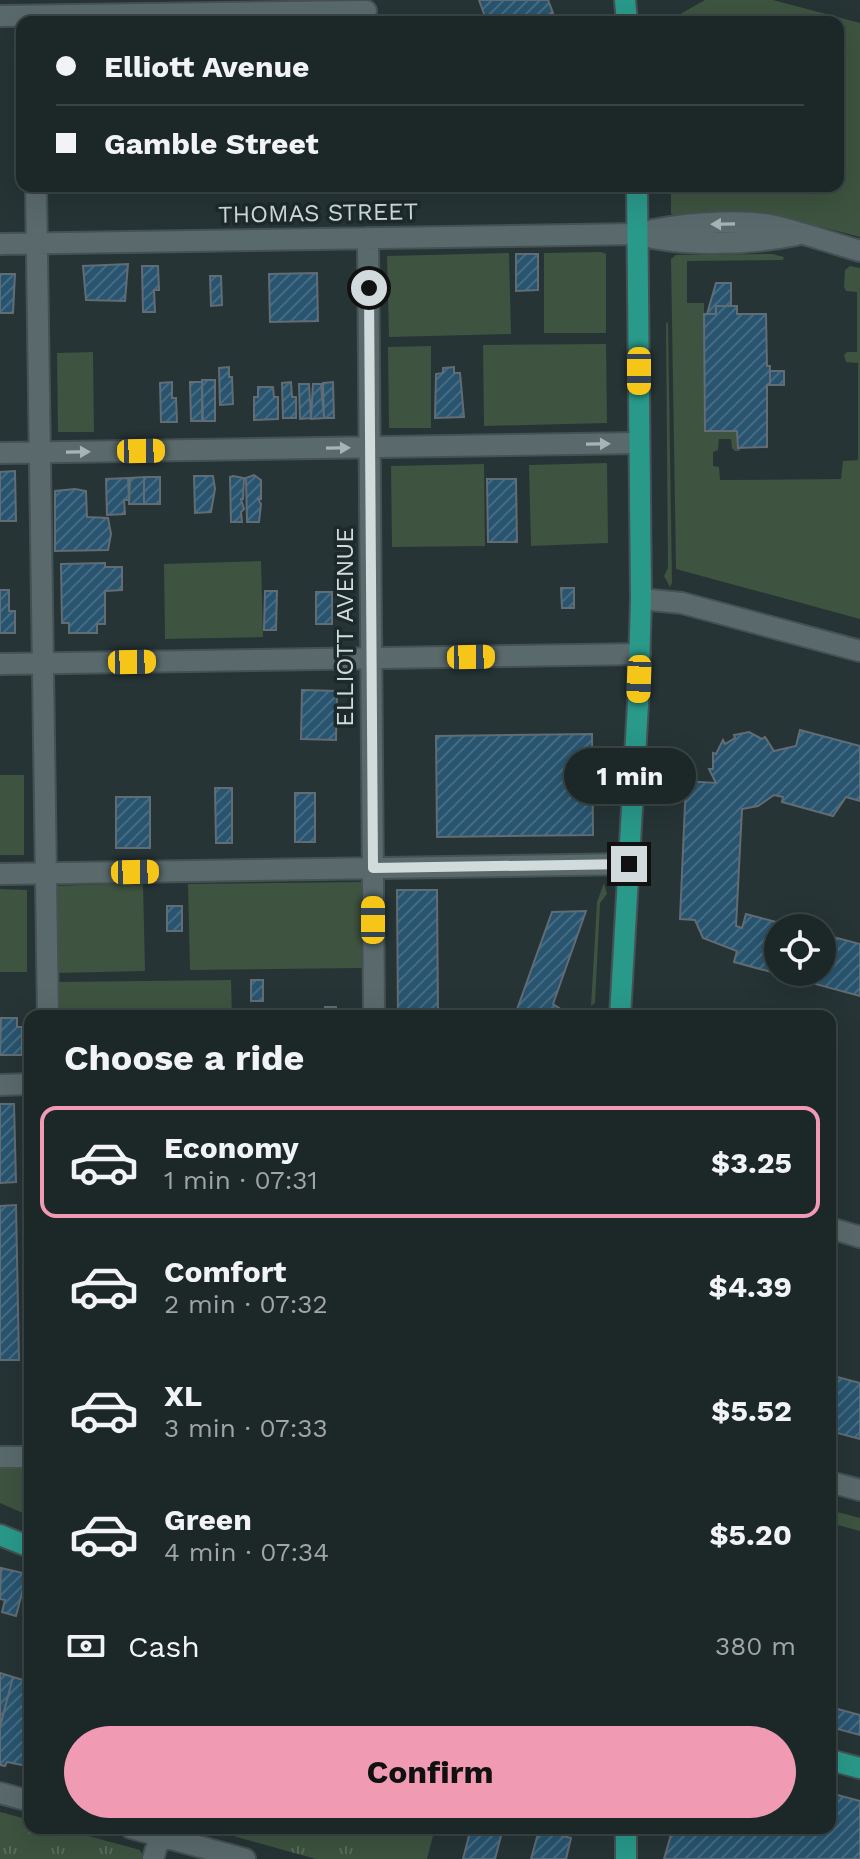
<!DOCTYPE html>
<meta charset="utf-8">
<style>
body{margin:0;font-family:"Work Sans",sans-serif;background:#252f30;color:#f1f3f6;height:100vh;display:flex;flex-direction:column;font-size:30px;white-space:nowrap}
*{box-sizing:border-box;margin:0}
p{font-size:26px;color:#a0a5a8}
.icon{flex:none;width:44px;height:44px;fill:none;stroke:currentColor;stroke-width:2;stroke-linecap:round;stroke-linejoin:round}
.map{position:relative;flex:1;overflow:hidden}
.drawer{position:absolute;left:24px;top:1010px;width:812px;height:824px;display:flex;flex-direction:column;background:#1c2728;border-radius:16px;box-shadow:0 8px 32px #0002,0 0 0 2px #3a4445}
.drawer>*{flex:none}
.hud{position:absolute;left:16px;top:16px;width:828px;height:176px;border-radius:16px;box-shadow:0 8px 32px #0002,0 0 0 2px #3a4445;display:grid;align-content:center;height:176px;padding:0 40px;background:#1c2728}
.tools{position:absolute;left:764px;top:914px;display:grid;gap:16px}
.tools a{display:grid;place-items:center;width:72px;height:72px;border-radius:50%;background:#1c2728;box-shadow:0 8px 32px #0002,0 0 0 2px #3a4445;font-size:40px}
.end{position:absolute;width:36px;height:36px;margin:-18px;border:10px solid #d2dbdc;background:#111;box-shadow:0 0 0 4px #111}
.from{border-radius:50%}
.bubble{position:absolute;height:56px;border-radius:28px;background:#1c2728;box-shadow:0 8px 32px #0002,0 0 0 2px #3a4445;font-size:26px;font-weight:700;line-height:56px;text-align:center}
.car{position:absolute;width:24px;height:48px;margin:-24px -12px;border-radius:10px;box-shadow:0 0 6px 2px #0007;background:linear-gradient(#f5c518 24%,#345 0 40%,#f5c518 0 76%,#345 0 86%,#f5c518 0)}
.hud b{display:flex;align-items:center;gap:28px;height:76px;font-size:30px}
.hud b+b{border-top:2px solid #3a4445}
.hud i{width:20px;height:20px;background:#f1f3f6}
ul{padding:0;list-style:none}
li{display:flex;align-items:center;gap:24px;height:112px;margin:0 16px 12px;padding:0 24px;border:4px solid transparent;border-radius:16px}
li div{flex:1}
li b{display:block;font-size:30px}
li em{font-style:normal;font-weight:700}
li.selected{border-color:#f19ab4}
li>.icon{width:72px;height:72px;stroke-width:1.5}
h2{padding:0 40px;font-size:36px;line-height:96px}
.pay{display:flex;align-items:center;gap:20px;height:88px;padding:0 40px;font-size:30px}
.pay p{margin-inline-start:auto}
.primary-button{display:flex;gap:16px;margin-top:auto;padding:16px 40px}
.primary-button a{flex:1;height:92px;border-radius:48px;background:#f19ab4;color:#111;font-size:32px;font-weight:700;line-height:92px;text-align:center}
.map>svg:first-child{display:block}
.grass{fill:#3e5340}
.park{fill:url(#park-tufts)}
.building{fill:url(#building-hatch);stroke:#616c74;stroke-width:2}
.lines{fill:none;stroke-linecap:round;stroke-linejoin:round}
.minor-casing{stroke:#455152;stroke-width:24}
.major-casing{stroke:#455152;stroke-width:24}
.minor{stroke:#5a6a6c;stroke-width:20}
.major{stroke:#29998a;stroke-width:20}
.oneway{fill:#a8b3b5}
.route{stroke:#d2dbdc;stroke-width:10}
.labels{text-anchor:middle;stroke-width:7;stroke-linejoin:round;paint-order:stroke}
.street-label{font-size:24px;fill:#d2dbdc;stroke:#1c2a2c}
</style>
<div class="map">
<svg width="860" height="1859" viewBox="0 0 860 1859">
<defs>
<pattern id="park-tufts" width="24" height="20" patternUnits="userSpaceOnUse" patternTransform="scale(2)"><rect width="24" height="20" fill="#3e5340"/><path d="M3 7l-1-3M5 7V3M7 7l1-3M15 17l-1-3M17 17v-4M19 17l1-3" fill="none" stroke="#596b5b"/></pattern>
<pattern id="building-hatch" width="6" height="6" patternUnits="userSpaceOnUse" patternTransform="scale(2)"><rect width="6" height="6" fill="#28546f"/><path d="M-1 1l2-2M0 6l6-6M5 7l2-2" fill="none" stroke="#466c83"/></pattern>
</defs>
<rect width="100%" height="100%" fill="#263436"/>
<path class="grass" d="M705,0h68l87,23v214l-80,-21h-101l-8,-2v-28h167v-164h-172z
M601,252l5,2v79h-62v-80z
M509,253l2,81 -122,3 -2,-81z
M772,254l12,3 -1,3 -96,1v42h17l1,128h32l1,16 2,1v3h-5l-3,-3 -1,-9h-12l-1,11 -5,2v14l6,1 1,13 121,-1 2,-18 15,-1v-97l-12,-1 -2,-7 3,-3h10v-60l-11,-1 -2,-4 1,-17 5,-4 10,2v351l-184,-50 -5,-310 5,-4z
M668,322l4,261 -2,4 -6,-11 4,-8 -2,-244z
M606,344l1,79 -123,3 -1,-81z
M431,346v82h-42l-1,-81z
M93,352l1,80h-36l-1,-79z
M607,463l1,80 -77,3 -2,-81z
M484,464l1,82 -93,1 -1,-81z
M261,561l2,76 -98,2 -1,-75z
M0,775h24v80h-24z
M361,882l1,86 -172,2 -2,-86z
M143,883l2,88 -90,2 -1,-87z
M604,883l3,11 -7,9 -5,100 -4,3 6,-104z
M0,889l27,1v82h-27z
M231,980l1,36h-177v-34z
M0,1469h30v47l-30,-13z
M830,1510l30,8v13l-30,-8z
M222,1828h213l-8,31h-96z"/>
<path class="park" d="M0,1812l30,8v8h29l81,22 4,9h-144z
M205,1828h163l-9,31h-43z"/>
<path class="building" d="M479,0h69l5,13 -13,5 2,4h-55z
M516,254h22v36l-22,1z
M128,264l-3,37 -39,-1 -3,-34z
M142,266h16l1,24h-5l1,22h-12z
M317,273l1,48 -48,1 -1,-48z
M0,274h15l-2,39h-13z
M210,276h11l1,29 -11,1z
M716,283h15v23h-15v8h-9z
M716,306h21v8h29l1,52h3v19h-3v62l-29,1 -1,-17h-32l-1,-117h12z
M229,367v10h3l1,27 -13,1 -1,-37z
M454,367v6h6l4,44 -29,1 1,-44 7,-1v-5z
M770,371h14v14h-14z
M202,380h13v41h-12z
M172,382v16h4l1,24h-16l-1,-39z
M190,382h12v39h-11z
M291,382l1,15h4v21h-13l-1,-35z
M333,382l1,36h-10l-1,-35z
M299,384h10l2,34 -11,1z
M313,384h8l3,34 -13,1z
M258,387h15l1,10h4v22l-24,1v-23h4z
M15,471l1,50h-16v-49z
M254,475l7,5v19h-3l3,5 -2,18h-12l-1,-44z
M194,476h19l2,13 -4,23 -16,1z
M233,476l11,2 -1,21h-2l3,10 -3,3 1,10h-11l-1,-45z
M144,477v27h-15l1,-26z
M144,477h16v27h-16z
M128,478l1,22h-5l1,14 -18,1 -1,-36z
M487,479h29l1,63h-29z
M75,489l11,2 1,26 21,1 3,16 -3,16 -53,1v-60z
M105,563v4h17v23l-17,1v33h-8v9h-28v-10h-7l-1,-59z
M561,588h13v20h-12z
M0,590h9v21h6v22h-15z
M265,591h12l-1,39h-12z
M316,592h16v32h-16z
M302,690l35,1 -1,49 -35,-1z
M800,730l60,16v55l-14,-4 -13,19 -51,-14 1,-5 -9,-2 -16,11 -16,3 -6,117 6,2 4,-14 53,14h-21v44h44v-38l38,10v52l-126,-34 3,-11 -34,-13 -8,-18 -15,-1 6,-138 30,2 -7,-14h4v-16l3,1 7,-14 2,4 10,-6 -1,-3 15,-3 13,7 3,-2 9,14 22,-5z
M592,734l1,101 -156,2 -1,-101z
M215,788h17v55h-16z
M295,793h20v49h-20z
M116,797h34v51h-34z
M397,890h40l1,125 -40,1z
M167,906h15v25h-15z
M586,911l-33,93 18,12h-54l-2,-1 37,-103z
M251,980h12v21h-12z
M325,1007h11v5h4v4h-14z
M242,1010h18l1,6h-19z
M1,1018h16v9h5v28h-22z
M0,1104h14l2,78 -16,1z
M16,1205l3,155h-19v-154z
M830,1375l30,8v56l-30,-8z
M1,1568l26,6 -11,42 -14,-4 3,-12 -5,-1z
M0,1673l13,4 -13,50z
M13,1677l17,5v74l-3,10 -20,-4 -2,4 -5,-1v-38z
M830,1707l30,8v20l-30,-8z
M830,1793l30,8v58h-196l9,-31h157z
M471,1828h32l-8,31h-32z
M539,1830l32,8 -5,21h-35z"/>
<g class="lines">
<g class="minor-casing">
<path id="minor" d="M0,16l366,-5
M36,186l12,830
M641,235c42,12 112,9 155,0
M368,238l6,778
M0,244l637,-10c35,-10 103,-16 138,-8 29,7 57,17 85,25
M0,453l639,-10
M641,599l41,4 178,48
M0,664l640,-10
M0,874l629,-10
M0,1085l30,-1
M830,1228l30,9
M0,1457h30
M830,1482l30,8
M0,1793l30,8
M131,1828l114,31
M153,1859l9,-31"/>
</g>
<g class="major-casing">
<path id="major" d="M625,0l2,22
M620,1016l18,-312 3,-105 -4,-413
M0,1535l30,12
M830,1760l30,8
M626,1828v31"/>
</g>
<use href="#minor" class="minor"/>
<use href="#major" class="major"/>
</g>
<defs><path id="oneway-solid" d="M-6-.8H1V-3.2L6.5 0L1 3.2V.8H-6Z" transform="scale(2)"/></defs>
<g class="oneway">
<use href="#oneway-solid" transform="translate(723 224) rotate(179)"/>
<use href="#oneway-solid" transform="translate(598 444) rotate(-1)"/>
<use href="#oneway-solid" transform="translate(338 448) rotate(-1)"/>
<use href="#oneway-solid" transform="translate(78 452) rotate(-1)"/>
</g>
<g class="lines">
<path class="route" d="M369,288l4,580 256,-4"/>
</g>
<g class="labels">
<g class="street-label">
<text transform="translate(318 213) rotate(-1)" y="8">THOMAS STREET</text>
<text transform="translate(345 627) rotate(-90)" y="8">ELLIOTT AVENUE</text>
</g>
</g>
</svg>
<div class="tools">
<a><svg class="icon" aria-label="locate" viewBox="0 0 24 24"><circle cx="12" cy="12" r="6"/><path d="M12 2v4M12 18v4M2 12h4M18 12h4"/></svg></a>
</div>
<i class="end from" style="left:369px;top:288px"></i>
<i class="end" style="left:629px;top:864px"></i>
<div class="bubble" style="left:564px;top:748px;width:132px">1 min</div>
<i class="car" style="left:639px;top:371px;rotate:180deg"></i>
<i class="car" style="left:141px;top:451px;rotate:89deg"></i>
<i class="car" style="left:471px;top:657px;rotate:89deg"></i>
<i class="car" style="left:132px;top:662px;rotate:89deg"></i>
<i class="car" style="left:639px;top:679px;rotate:182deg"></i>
<i class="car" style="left:135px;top:872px;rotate:89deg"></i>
<i class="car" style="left:373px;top:920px;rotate:0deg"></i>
<div class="hud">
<b><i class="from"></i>Elliott Avenue</b>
<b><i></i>Gamble Street</b>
</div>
<section class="drawer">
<h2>Choose a ride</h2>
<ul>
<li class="selected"><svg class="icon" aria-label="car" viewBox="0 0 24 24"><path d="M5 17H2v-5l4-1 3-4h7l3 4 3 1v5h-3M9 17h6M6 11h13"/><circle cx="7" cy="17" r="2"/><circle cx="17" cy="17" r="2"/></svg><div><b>Economy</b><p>1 min · 07:31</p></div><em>$3.25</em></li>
<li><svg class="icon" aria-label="car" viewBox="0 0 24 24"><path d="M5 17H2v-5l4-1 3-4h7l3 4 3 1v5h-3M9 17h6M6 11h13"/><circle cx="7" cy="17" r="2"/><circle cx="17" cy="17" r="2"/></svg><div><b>Comfort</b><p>2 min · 07:32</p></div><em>$4.39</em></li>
<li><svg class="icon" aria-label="car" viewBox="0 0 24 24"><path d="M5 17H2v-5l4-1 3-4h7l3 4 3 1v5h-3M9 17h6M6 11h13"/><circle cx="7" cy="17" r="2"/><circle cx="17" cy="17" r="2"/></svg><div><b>XL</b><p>3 min · 07:33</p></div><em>$5.52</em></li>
<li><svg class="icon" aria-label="car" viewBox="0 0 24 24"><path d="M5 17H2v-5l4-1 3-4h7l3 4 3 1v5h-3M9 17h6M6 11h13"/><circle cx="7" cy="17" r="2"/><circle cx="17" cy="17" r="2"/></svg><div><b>Green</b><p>4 min · 07:34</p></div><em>$5.20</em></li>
</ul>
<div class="pay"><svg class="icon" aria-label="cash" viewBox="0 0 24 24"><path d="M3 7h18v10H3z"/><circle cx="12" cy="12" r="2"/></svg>Cash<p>380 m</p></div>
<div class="primary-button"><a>Confirm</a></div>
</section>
</div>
